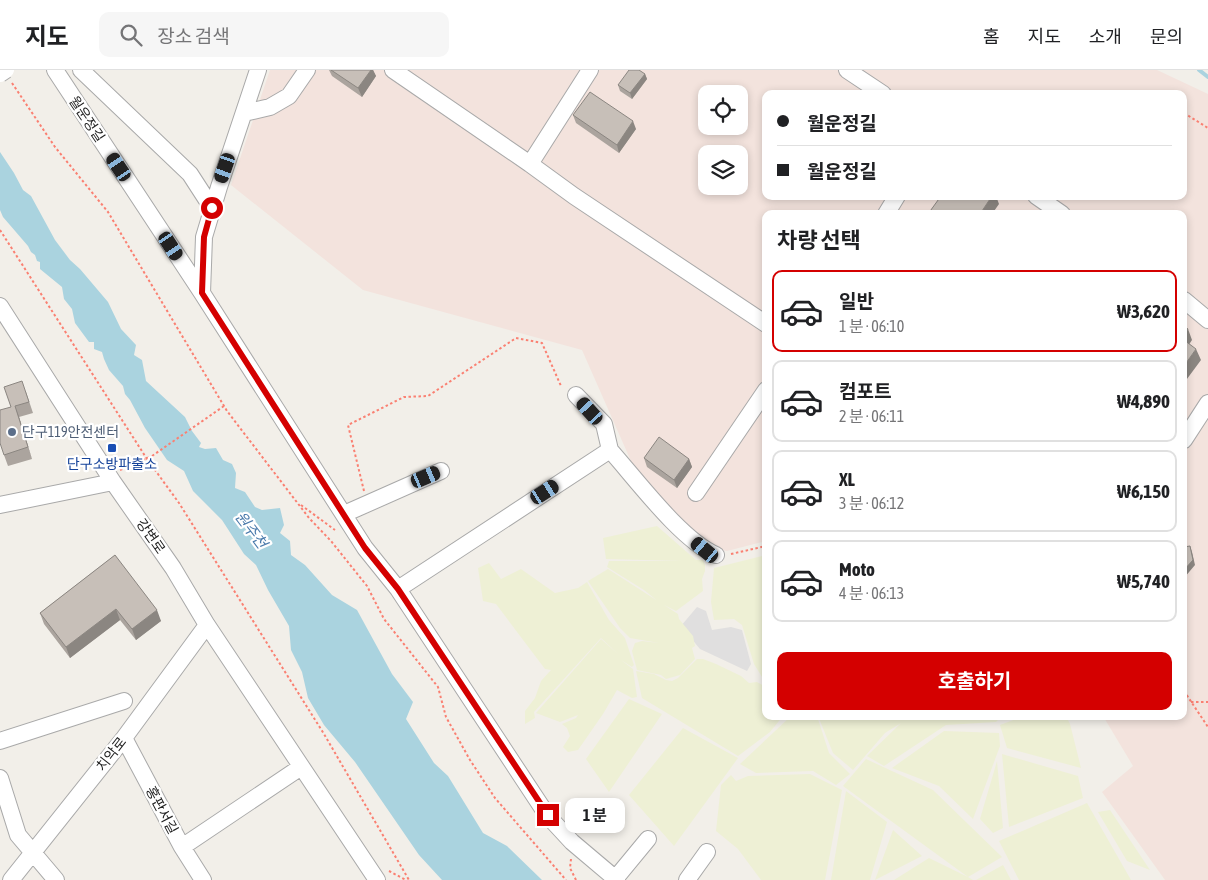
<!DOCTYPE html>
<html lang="ko">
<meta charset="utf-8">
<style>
body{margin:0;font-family:"Asap Condensed","Noto Sans KR",sans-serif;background:#f6f6f6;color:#202124;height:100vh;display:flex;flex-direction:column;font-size:19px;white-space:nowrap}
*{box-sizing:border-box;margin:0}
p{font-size:16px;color:#757577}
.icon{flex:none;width:28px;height:28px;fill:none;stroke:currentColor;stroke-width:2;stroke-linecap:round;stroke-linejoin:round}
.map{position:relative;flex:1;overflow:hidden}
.drawer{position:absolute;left:762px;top:140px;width:425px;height:510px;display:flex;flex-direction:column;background:#fff;border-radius:10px;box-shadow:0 2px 8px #0003}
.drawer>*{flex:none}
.guide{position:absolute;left:762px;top:20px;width:425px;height:110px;border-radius:10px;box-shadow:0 2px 8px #0003;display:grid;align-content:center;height:110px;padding:0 15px;background:#fff}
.buttons{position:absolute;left:698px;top:15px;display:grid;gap:10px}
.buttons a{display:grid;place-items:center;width:50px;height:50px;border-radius:10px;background:#fff;box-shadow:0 2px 8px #0003;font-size:25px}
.end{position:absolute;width:22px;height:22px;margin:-11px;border:6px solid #d40000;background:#fff;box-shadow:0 0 0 2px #fff}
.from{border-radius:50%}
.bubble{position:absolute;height:35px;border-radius:10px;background:#fff;box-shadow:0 2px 8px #0003;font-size:16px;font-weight:700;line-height:35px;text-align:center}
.car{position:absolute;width:15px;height:30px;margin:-15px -8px;border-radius:6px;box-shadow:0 0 4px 1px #0007;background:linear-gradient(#222 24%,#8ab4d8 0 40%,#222 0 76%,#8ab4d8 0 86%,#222 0)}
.guide b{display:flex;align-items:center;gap:18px;height:48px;font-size:19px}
.guide b+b{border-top:1px solid #e0e0e0}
.guide i{width:12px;height:12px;background:#202124}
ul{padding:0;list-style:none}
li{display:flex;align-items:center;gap:15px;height:82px;margin:0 10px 8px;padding:0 5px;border:2px solid #e0e0e0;border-radius:10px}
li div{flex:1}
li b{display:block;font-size:19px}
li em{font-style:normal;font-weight:700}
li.on{border-color:#d40000}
li>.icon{width:45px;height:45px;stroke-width:1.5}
h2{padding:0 15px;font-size:22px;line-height:60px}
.button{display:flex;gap:10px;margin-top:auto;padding:10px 15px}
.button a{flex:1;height:58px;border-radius:10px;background:#d40000;color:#fff;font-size:20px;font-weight:700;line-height:58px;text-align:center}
header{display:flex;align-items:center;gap:30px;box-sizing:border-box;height:70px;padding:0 25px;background:#fff;border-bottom:1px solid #e0e0e0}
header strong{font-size:24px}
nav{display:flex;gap:28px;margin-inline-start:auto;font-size:18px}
.search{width:350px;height:45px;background:#f6f6f6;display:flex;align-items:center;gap:12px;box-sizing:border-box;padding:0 18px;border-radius:10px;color:#757577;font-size:19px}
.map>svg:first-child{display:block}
.residential{fill:#e0dfdf}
.military{fill:#f3e3dd;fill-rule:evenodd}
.farmland{fill:#eef0d5}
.water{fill:#aad3df}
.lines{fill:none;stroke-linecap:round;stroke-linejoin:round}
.stream{stroke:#aad3df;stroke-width:4}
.minor-casing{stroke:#a9a9a9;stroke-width:18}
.path{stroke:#fa8072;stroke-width:2;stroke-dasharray:2.5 2.5;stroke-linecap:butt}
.minor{stroke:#fff;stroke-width:16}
.minor-bridge-casing{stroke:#a9a9a9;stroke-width:18;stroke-linecap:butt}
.minor-bridge{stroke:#fff;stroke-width:16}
.wall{fill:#aba49e}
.shaded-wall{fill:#8b8681}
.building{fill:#c7bfb8;stroke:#8b8681}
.route{stroke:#d40000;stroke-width:6}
.service-dot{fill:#5c6f8a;stroke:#fff;stroke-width:2}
.transit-dot{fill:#1a4fb4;stroke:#fff;stroke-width:2}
.labels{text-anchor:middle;stroke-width:4.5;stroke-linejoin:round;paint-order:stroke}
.street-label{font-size:14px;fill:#222;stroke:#fff}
.service-label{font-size:14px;fill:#4e5e75;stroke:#fff;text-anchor:start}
.transit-label{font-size:14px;fill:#164399;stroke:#fff}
.water-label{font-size:15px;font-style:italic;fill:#4a7aab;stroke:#fff}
</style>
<header>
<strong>지도</strong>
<div class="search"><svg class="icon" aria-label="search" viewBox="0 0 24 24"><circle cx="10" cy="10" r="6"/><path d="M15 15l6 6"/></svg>장소 검색</div>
<nav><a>홈</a><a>지도</a><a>소개</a><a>문의</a></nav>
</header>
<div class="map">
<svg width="1208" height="810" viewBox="0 0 1208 810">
<rect width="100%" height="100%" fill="#f2efe9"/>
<path class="residential" d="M697,537l9,4 6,19 19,-3 11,3 9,34 -4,7 -47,-22 -19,-23z"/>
<path class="military" d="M270,0h887l51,24v786h-43l-63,-88 31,-26 -30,-50h81v-502h-418v327l-39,10 -21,-4 -72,-79 -52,-118 -219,-60 -132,-105zM706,24h33v32h-33zM766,24h418v102h-418zM706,84h33v32h-33z"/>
<path class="farmland" d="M657,456l39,34h7l2,5v6l-3,8 1,12 -27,20 -16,-8 -16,-13 -37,-23 2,-6h73l-76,-2 -3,-21z
M766,485v124l-4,-2 -8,-13 -12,-39 -8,-6 -20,1 -3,-18 3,-34z
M489,493l12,16 20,-10 34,24 23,-5 9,-6 22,38 16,18 9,27 -2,2 -11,-7 12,9 4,28 -5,1 -15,-8 -14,24 -25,36 -10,2 -5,-5 7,-11 -3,-8 -5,-4 14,-6 2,-3 -18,7 -24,-9 65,-74 17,15 -17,-16 -9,-5 9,5 -67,74 1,6 -10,6v-13l10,-13 6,-17 10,-11 -6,-1 -49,-65 -13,-3 -5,-33z
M608,499l70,45 1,5 14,17 2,10 -3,2 3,11 -15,16 -14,4 -5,-4 -24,-5 -5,-19 3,-8 7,-2 17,2 -29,-5 -10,-10 -32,-47z
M697,589h6l13,5 25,12 8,7 8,-1 9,5v29h17l-13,16 -32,24 -96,-58 -6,-27 18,3 12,6 6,1 6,-3z
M629,629l33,15 -53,78 -23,-33z
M791,646h26l12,37 21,21 -14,11 -23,-14 -57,2 -16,-9z
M818,646h184l-6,6 -50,3 -62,41 -17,-10 34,-33 -16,10 -32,37 -20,-17z
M1024,646h42l4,8 11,44 -74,-20 -7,-23z
M683,658l55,30 -64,88 -45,-51z
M944,661l55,2 1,13 -27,73 -34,-33 -47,-18z
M1002,684l76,22 5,22 -74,29z
M866,689l67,31 69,67 -34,20 5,3h-79l35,-22 39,19 -125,-91z
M997,691l6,67 -10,5 -13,-14z
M810,704l32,16 -17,90h-64l-23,-31 -22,-18 5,-46 10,-10 5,6 12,-5z
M846,721l41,31 -17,58h-39z
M1087,733l44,77h-112l-20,-39z
M1110,740l40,60 -23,-9 -29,-49z
M893,760l29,26 -47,24z
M1003,795l8,15h-35z"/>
<path class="water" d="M0,82l14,21 9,17 8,6 24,44 15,20 10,9 28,33 13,27 15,16 -2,10 8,5 4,21 39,36 7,14 9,12 -2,4 6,2 11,-1 7,12 9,4 4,9 -1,15 10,4 10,15 7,3 18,-2 4,17 -4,8 10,8 1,14 14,10 27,30 25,15 35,64 21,28 -7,17 28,44 14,13 35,57 24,13 35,34h-100l-23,-25 -64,-93 -31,-37 -16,-27 -6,-26 -11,-22 -2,-24 -21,-36 -12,-25 -12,-11 -22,-34 -29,-29 -9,-20 -17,-11 -22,-32 -15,-28 -5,-6 -2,-8 -14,-16 -5,-11 -2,-7 -8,-3v-7h-5l-14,-19 -3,-14 -8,-10 -2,-12 -22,-18v-7l-3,-1 -2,-6 -4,-3 -3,-6 -25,-29 -3,-7z"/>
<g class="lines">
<path class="stream" d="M1199,0l9,7"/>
<g class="minor-casing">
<path id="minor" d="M55,0l147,223 163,255 33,41 149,226 25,27 45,38
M81,0l109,104 22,34
M393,0l137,94 44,32 192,128
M847,0l36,24
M244,43l26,-6 19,-11 18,-26
M530,94l60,-94
M1036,126l26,18
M886,144l11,-18
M202,223l2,-56 15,-50 39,-117
M1184,230l24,20
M0,236l113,176 60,86 34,57 170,255
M576,325l28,29 6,26
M1184,370l24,-37
M696,423l70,-103
M0,435l113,-23
M344,444l97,-43
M398,519l212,-139c26,29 71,90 106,105
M124,668l58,109 21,33
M0,671l124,-40
M0,708l18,57 38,45
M182,777l119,-80
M615,809l33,-40
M11,810l113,-142 83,-113
M687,810l20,-28"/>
</g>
<path class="path" d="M12,13l43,64 53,65 119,199 82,107 22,23 36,45 17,33 54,68 8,30 24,43 25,38 71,82
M1184,43l24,15
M0,160l147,229 32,44 145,231 85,146
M120,400l32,-14 72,-50
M364,421l-16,-66 56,-28 24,-1 88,-58 26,5 19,43
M301,435l34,25
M731,484l35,-8
M1184,621l24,36
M1191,632h17
M571,789l-1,9 6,12
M389,801l17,9"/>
<use href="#minor" class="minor"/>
<g class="minor-bridge-casing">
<path id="minor-bridge" d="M0,4l6,-4"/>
</g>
<use href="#minor-bridge" class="minor-bridge"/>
</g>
<path class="wall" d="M329,0h44l3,6 -14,21 -30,-21z
M645,4l2,5 -15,20 -12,-8 -2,-6z
M573,45l63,14 -17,24 -43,-30z
M26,322l7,21 -14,4 13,42 -24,7 -4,-11 7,-48z
M644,388l45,1 3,8 -15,21 -30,-21z
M115,485l46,66 -25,19 -16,-20 -50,38 -26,-34 -4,-11z"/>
<path class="shaded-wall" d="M371,0h2l3,6 -14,21 -4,-9z
M645,4l2,5 -15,20 -2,-6z
M633,51l3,8 -17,24 -2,-8z
M992,126h4l3,8 -7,10h-12z
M1188,259l4,11 -6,9 -2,-5v-9z
M1196,279l5,11 -17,23v-17z
M15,336l4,11 13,42 -4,-12z
M689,389l3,8 -15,21 -3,-8z
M1190,476l2,6 3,13 -11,13v-8z
M116,539l4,11 -50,38 -4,-11z
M157,540l4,11 -25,19 -4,-11z"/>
<path class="building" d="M331,0h40l-13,18z
M629,0h10l6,4 -15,19 -12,-8z
M590,22l43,29 -16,24 -44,-30z
M941,126h51l-12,18h-52z
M1184,256l4,3 -4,6z
M1184,270l12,9 -12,17z
M22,311l7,21 -14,4 13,41 -24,8 -4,-12v-33l11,-3 -7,-20z
M659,367l30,22 -15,21 -30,-22z
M1190,476l3,14 -9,10v-23z
M115,485l42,55 -25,19 -16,-20 -50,38 -26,-34z"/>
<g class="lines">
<path class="route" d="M212,138l-8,29 -2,56 163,255 33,41 150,226"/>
</g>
<circle class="service-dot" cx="12" cy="362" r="5"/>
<rect class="transit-dot" x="107" y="373" width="10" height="10" rx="2.5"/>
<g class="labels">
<g class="street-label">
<text transform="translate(87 49) rotate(56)" y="5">월운정길</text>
<text transform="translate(151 466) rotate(55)" y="5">강변로</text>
<text transform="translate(111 684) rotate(-52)" y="5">치악로</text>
<text transform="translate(162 740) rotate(62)" y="5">홍판서길</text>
</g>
<g class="service-label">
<text x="22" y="367">단구119안전센터</text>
</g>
<g class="transit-label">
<text x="112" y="399">단구소방파출소</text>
</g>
<g class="water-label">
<text transform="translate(251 460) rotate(53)" y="5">원주천</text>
</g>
</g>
</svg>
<div class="buttons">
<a><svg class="icon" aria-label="locate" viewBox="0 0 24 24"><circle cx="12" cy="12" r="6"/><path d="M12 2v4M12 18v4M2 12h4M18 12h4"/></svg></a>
<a><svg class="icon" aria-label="layers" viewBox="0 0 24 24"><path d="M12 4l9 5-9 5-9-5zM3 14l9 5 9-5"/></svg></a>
</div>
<i class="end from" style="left:212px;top:138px"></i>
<i class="end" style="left:548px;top:745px"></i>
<div class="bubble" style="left:565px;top:728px;width:60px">1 분</div>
<i class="car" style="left:119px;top:97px;rotate:326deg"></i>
<i class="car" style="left:225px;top:98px;rotate:199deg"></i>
<i class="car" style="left:171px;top:176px;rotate:147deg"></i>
<i class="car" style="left:590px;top:341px;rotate:318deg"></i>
<i class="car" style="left:426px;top:407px;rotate:67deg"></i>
<i class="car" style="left:545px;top:422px;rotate:57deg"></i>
<i class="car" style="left:705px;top:480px;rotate:310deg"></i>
<div class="guide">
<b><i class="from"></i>월운정길</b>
<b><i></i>월운정길</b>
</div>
<section class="drawer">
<h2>차량 선택</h2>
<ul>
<li class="on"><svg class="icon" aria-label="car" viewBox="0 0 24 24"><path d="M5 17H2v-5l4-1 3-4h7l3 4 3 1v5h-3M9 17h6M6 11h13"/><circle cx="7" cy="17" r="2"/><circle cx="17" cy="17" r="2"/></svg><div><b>일반</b><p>1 분 · 06:10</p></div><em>₩3,620</em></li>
<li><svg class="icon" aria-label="car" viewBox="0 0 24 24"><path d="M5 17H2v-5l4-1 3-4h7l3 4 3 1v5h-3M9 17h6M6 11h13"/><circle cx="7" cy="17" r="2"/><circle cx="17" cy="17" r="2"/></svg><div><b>컴포트</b><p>2 분 · 06:11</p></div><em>₩4,890</em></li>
<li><svg class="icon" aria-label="car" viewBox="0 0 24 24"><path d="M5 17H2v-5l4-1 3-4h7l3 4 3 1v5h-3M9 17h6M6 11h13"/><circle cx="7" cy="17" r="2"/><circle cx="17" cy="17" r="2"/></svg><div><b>XL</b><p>3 분 · 06:12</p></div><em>₩6,150</em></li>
<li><svg class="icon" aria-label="car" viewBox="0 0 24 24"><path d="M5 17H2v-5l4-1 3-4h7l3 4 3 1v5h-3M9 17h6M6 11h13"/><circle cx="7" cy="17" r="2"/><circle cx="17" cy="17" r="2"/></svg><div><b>Moto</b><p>4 분 · 06:13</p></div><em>₩5,740</em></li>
</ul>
<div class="button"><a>호출하기</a></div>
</section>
</div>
